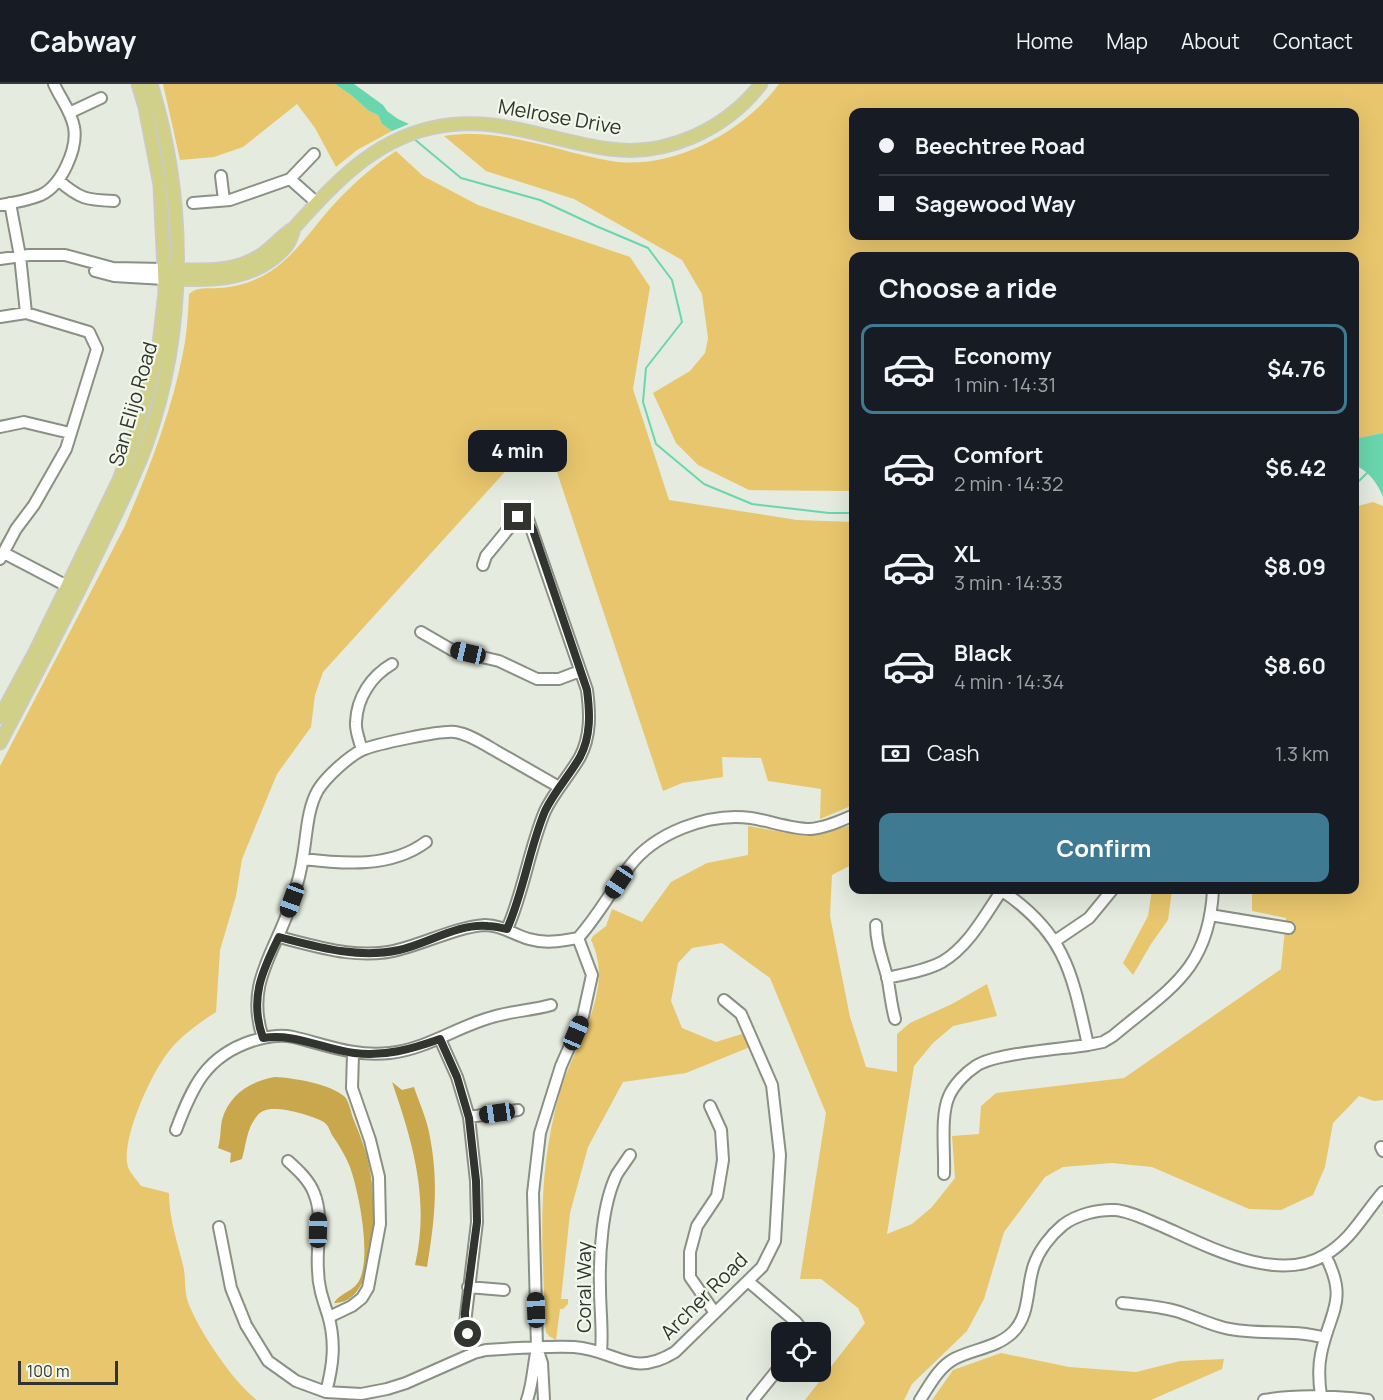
<!DOCTYPE html>
<meta charset="utf-8">
<style>
body{margin:0;font-family:Manrope,sans-serif;background:#20242c;color:#f1f3f6;height:100vh;display:flex;flex-direction:column;font-size:22px;white-space:nowrap}
*{box-sizing:border-box;margin:0}
p{font-size:20px;color:#9ea1a6}
.icon{flex:none;width:33px;height:33px;fill:none;stroke:currentColor;stroke-width:2;stroke-linecap:round;stroke-linejoin:round}
.map{position:relative;flex:1;overflow:hidden}
.drawer{position:absolute;left:849px;top:168px;width:510px;height:642px;display:flex;flex-direction:column;background:#171b24;border-radius:12px;box-shadow:0 6px 24px #0002}
.drawer>*{flex:none}
.banner{position:absolute;left:849px;top:24px;width:510px;height:132px;border-radius:12px;box-shadow:0 6px 24px #0002;display:grid;align-content:center;height:132px;padding:0 30px;background:#171b24}
.controls{position:absolute;left:771px;top:1238px;display:grid;gap:12px}
.controls a{display:grid;place-items:center;width:60px;height:60px;border-radius:12px;background:#171b24;box-shadow:0 6px 24px #0002;font-size:30px}
.scale{position:absolute;left:18px;bottom:15px;width:100px;box-sizing:border-box;padding-left:6px;border:3px solid #32342f;border-top:0;font-size:16px;line-height:21px;white-space:nowrap;color:#32342f;-webkit-text-stroke:4px #f2f9eb;paint-order:stroke}
.end{position:absolute;width:27px;height:27px;margin:-14px;border:8px solid #32342f;background:#fff;box-shadow:0 0 0 3px #fff}
.from{border-radius:50%}
.bubble{position:absolute;height:42px;border-radius:12px;background:#171b24;box-shadow:0 6px 24px #0002;font-size:20px;font-weight:700;line-height:42px;text-align:center}
.car{position:absolute;width:18px;height:36px;margin:-18px -9px;border-radius:8px;box-shadow:0 0 4px 2px #0007;background:linear-gradient(#222 24%,#8ab4d8 0 40%,#222 0 76%,#8ab4d8 0 86%,#222 0)}
.banner b{display:flex;align-items:center;gap:21px;height:57px;font-size:22px}
.banner b+b{border-top:2px solid #363941}
.banner i{width:15px;height:15px;background:#f1f3f6}
ul{padding:0;list-style:none}
li{display:flex;align-items:center;gap:18px;height:90px;margin:0 12px 9px;padding:0 18px;border:3px solid transparent;border-radius:12px}
li div{flex:1}
li b{display:block;font-size:22px}
li em{font-style:normal;font-weight:700}
li.active{border-color:#3e7a91}
li>.icon{width:54px;height:54px;stroke-width:1.5}
h2{padding:0 30px;font-size:27px;line-height:72px}
.pay{display:flex;align-items:center;gap:15px;height:66px;padding:0 30px;font-size:22px}
.pay p{margin-inline-start:auto}
.primary-button{display:flex;gap:12px;margin-top:auto;padding:12px 30px}
.primary-button a{flex:1;height:69px;border-radius:12px;background:#3e7a91;color:#fff;font-size:24px;font-weight:700;line-height:69px;text-align:center}
header{display:flex;align-items:center;gap:36px;box-sizing:border-box;height:84px;padding:0 30px;background:#171b24;border-bottom:2px solid #363941}
header strong{font-size:28px}
nav{display:flex;gap:33px;margin-inline-start:auto;font-size:21px}
.map>svg:first-child{display:block}
.green{fill:#e8c66d;fill-rule:evenodd}
.forest{fill:#c9a74c}
.water{fill:#6ad6ae}
.lines{fill:none;stroke-linecap:round;stroke-linejoin:round}
.stream{stroke:#6ad6ae;stroke-width:2}
.minor-casing{stroke:#8a9084;stroke-width:14}
.major-casing{stroke:#cacac9;stroke-width:15}
.minor{stroke:#fff;stroke-width:10}
.major{stroke:#d1d089;stroke-width:12}
.route{stroke:#32342f;stroke-width:8}
.labels{text-anchor:middle;stroke-width:4.5;stroke-linejoin:round;paint-order:stroke}
.street-label{font-size:20px;fill:#32342f;stroke:#f2f9eb}
</style>
<header>
<strong>Cabway</strong>
<nav><a>Home</a><a>Map</a><a>About</a><a>Contact</a></nav>
</header>
<div class="map">
<svg width="1383" height="1316" viewBox="0 0 1383 1316">
<rect width="100%" height="100%" fill="#e5ebde"/>
<path class="green" d="M163,0h172l16,11 18,16 9,4 4,9 10,7 -35,19 -21,17 -21,-39 -18,-24 -54,43 -29,10 -34,3z
M779,0h604v349l-28,6 -1,-183h-500l-1,235 -104,-1 -51,-25 -22,-22 -23,-50 37,-22 15,-18 3,-15 -6,-44 -20,-34 -108,-61 -88,-28 -42,-35c58,-9 111,15 167,25 60,10 133,-29 168,-77zM854,28h500v124h-500z
M396,67l27,25 55,29 152,52 20,30 -17,102 36,111 128,20 56,2v283l-33,14 1,-30 -53,-8 -7,-23 -39,-1 1,20 -41,6 -19,8 -120,-361 -220,242 -8,23 -4,32 -34,47 -35,85 -6,37 -16,54 -4,62c-17,11 -34,23 -47,39 -17,21 -49,89 -41,116 2,6 9,13 13,19l28,7c0,25 8,48 14,72 3,12 1,26 5,37 10,28 46,81 69,98h-257v-634l124,-238c24,-56 47,-114 59,-175 4,-19 5,-39 6,-59 9,-8 19,-5 30,-6 19,-1 37,-7 52,-17 27,-18 44,-47 66,-70 18,-19 37,-36 59,-50z
M1373,418l10,4v594l-9,1 -15,-5 -26,27 -8,44 -12,28 -32,15 -32,-1 -97,-42 -40,-4 -49,4 -18,10 -41,55 -20,67 -17,32 -55,53 -8,16h-99l60,-77 -7,-15 -37,-29h-21l26,-166 -56,-135 -48,-35 -30,5 -14,15 -7,38 11,27 34,14 29,-9 5,14 -64,26 -63,9 -35,65 -18,66 -9,86h7v5l-5,5h-3l-4,31 -7,-4 -3,-4c-4,-85 -10,-157 14,-240 14,-48 56,-101 31,-152l2,-4 13,-10 6,-17 30,13 29,-40 36,-19 41,-8v-29l57,10 48,-11v39l-21,11 -2,41 20,101 16,50 31,5v-38l13,-11 42,-19 35,-20 10,32 -44,10 -20,17 -19,23 -27,168 25,-10 20,-17 23,-29 -3,-42 27,-2 2,-28 15,-13 128,-15 157,-109 5,-51 -34,-7v-21h102l1,-377 3,-7z
M1152,806h20l-4,30 -17,24 -18,31 -10,-12 25,-47z
M1001,1269l68,14 67,5 44,-11 44,-2 -2,10 -71,31h-219l21,-30z"/>
<path class="forest" d="M275,993c19,1 56,7 70,20 4,5 6,15 8,21 7,17 14,34 17,53 6,30 10,133 -36,132 7,-11 20,-11 26,-24 11,-26 -1,-86 -10,-112 -5,-12 -11,-22 -18,-32 -2,-4 -4,-10 -7,-12 -6,-5 -31,-12 -39,-13 -10,-1 -22,-3 -29,6 -10,11 -11,29 -15,43l-12,4 1,-10 -13,-5c3,-9 2,-19 4,-28 7,-26 29,-39 53,-43z
M392,998l10,8 12,-3c5,15 12,30 15,45 10,49 6,86 -2,135l-12,-2c15,-65 -2,-122 -23,-183z"/>
<path class="water" d="M335,0h19l29,21 4,6 11,8 11,5 -17,7 -10,-7 -4,-9 -9,-4 -18,-16z
M1383,349v64c-6,-15 -14,-25 -28,-32l-1,-26z"/>
<g class="lines">
<path class="stream" d="M413,54l48,40 79,22 56,26 52,22 24,32 10,42 -36,46 -3,34 13,42 48,40 48,20 77,9h25
M1354,402l15,-15"/>
<g class="minor-casing">
<path id="minor" d="M69,29l32,-15
M221,92l3,24
M290,95l27,24
M58,96c22,19 28,20 56,21
M10,119l10,53 6,57
M193,119l37,-3 60,-21 24,-25
M0,121c13,-2 29,-5 41,-10 21,-10 37,-47 33,-68 -3,-16 -14,-29 -20,-43
M0,175l29,-4h36l48,13 51,1
M95,187l19,5 50,3
M0,233l26,-4 63,19 8,17 -31,100 -32,56 -18,24 -16,30
M0,343l24,-5 46,11
M4,469l63,33
M483,481l3,-9 32,-39 10,2 59,171c3,23 4,46 -7,67 -11,19 -26,35 -35,54 -16,38 -21,80 -38,118
M421,548l31,18 47,11 38,18h22l21,-8
M362,666c-2,-8 -7,-19 -6,-28 1,-24 15,-46 36,-58
M303,775c41,5 88,9 123,-17
M1001,806c65,44 71,83 87,155
M1210,831l79,13
M876,841c0,18 6,33 11,51 3,14 4,29 8,43
M279,853c39,10 82,24 122,12 27,-7 56,-22 84,-24 17,0 29,10 44,14 17,5 32,2 49,-1
M578,854c20,-22 33,-47 51,-71 25,-34 80,-55 122,-49 19,3 40,11 59,11 15,-1 30,-8 44,-14
M1055,857l34,-23 23,-28
M887,894c18,-4 38,-7 55,-16 27,-16 43,-47 60,-72
M263,954c-19,-56 14,-87 29,-138 5,-14 9,-29 11,-44 4,-22 4,-47 15,-66 8,-13 30,-33 44,-40 14,-6 79,-20 93,-18 14,2 29,12 41,19 21,12 42,24 63,36
M440,955l17,38 12,40 7,64 1,41 -12,101 9,30
M710,1022l11,24 2,30 -6,36 -20,30 -7,26v25l25,36
M469,1033l49,-7
M176,1046c16,-43 30,-74 76,-89 14,-4 27,-7 41,-4 34,8 61,20 97,16 36,-4 65,-25 99,-35 20,-7 41,-7 62,-13
M1381,1063l2,4
M288,1077c10,9 21,19 26,32 10,24 2,52 4,77 0,16 5,30 10,45 8,27 5,51 -2,77
M944,1090c1,-22 -4,-58 5,-78 5,-11 16,-23 27,-30 19,-13 87,-17 112,-21l15,-3 10,-6c56,-47 96,-66 100,-146
M219,1143l12,61 15,37 22,36 28,20 30,11 35,2 26,-5 19,-6 68,-30 12,-3c29,-2 59,-4 88,-3 43,3 57,32 101,5l87,-85 13,-26 5,-86 -8,-70 -31,-71 -17,-14
M749,1198l47,40 8,10
M468,1203l36,3
M1122,1219c18,2 37,3 54,8 17,5 32,13 49,17 33,8 66,0 100,10
M329,1233l23,-11 10,-8 6,-10 12,-64 -1,-47 -9,-37 -18,-52 1,-34
M601,1268c2,-21 -1,-42 -1,-64 -1,-33 2,-84 17,-114 4,-6 9,-13 13,-19
M1321,1312c-2,-14 -3,-28 0,-42 9,-44 28,-53 4,-99
M527,1316c6,-17 6,-34 10,-52
M544,1316l-2,-37 -5,-15 -4,-155 7,-60 21,-67 22,-50 9,-41 -14,-37
M753,1316l29,-36
M920,1316c9,-14 19,-33 34,-41 19,-10 42,-11 58,-26 19,-18 14,-46 22,-68 5,-15 17,-30 29,-40 13,-10 35,-16 52,-15 15,1 32,10 47,16 45,20 115,58 163,29 27,-16 38,-40 58,-63
M1264,1316c35,-6 70,-4 104,0"/>
</g>
<g class="major-casing">
<path id="major" d="M164,185c32,1 69,5 97,-14 12,-8 20,-19 33,-27 38,-43 79,-87 137,-100 64,-15 117,13 179,21 57,8 116,-20 151,-65
M171,195c36,1 72,3 103,-21 12,-10 16,-14 20,-30
M0,633l35,-65 84,-172 16,-43 23,-84 7,-61 -5,-107 -15,-78 -7,-23
M0,659c34,-65 68,-129 99,-194 16,-34 34,-68 47,-104 41,-114 41,-245 5,-361"/>
</g>
<use href="#minor" class="minor"/>
<use href="#major" class="major"/>
</g>
<g class="lines">
<path class="route" d="M468,1250l-3,-11v-11l12,-90 -1,-41 -7,-63 -12,-41 -17,-38c-28,10 -56,18 -86,14 -32,-4 -59,-20 -91,-15 -14,-39 -1,-67 16,-101 39,10 79,22 120,13 28,-6 59,-27 89,-24 6,0 13,2 19,3 17,-38 22,-80 38,-118 9,-19 24,-35 35,-54 11,-21 10,-44 7,-67l-54,-160 -5,-11 -10,-2"/>
</g>
<g class="labels">
<g class="street-label">
<text transform="translate(560 33) rotate(10)" y="7">Melrose Drive</text>
<text transform="translate(133 320) rotate(-74)" y="7">San Elijo Road</text>
<text transform="translate(584 1203) rotate(-90)" y="7">Coral Way</text>
<text transform="translate(704 1212) rotate(-45)" y="7">Archer Road</text>
</g>
</g>
</svg>
<div class="controls">
<a><svg class="icon" aria-label="locate" viewBox="0 0 24 24"><circle cx="12" cy="12" r="6"/><path d="M12 2v4M12 18v4M2 12h4M18 12h4"/></svg></a>
</div>
<div class="scale">100 m</div>
<i class="end from" style="left:468px;top:1250px"></i>
<i class="end" style="left:518px;top:433px"></i>
<div class="bubble" style="left:468px;top:346px;width:99px">4 min</div>
<i class="car" style="left:468px;top:569px;rotate:283deg"></i>
<i class="car" style="left:619px;top:798px;rotate:214deg"></i>
<i class="car" style="left:292px;top:816px;rotate:200deg"></i>
<i class="car" style="left:576px;top:949px;rotate:23deg"></i>
<i class="car" style="left:497px;top:1029px;rotate:262deg"></i>
<i class="car" style="left:318px;top:1146px;rotate:1deg"></i>
<i class="car" style="left:536px;top:1226px;rotate:358deg"></i>
<div class="banner">
<b><i class="from"></i>Beechtree Road</b>
<b><i></i>Sagewood Way</b>
</div>
<section class="drawer">
<h2>Choose a ride</h2>
<ul>
<li class="active"><svg class="icon" aria-label="car" viewBox="0 0 24 24"><path d="M5 17H2v-5l4-1 3-4h7l3 4 3 1v5h-3M9 17h6M6 11h13"/><circle cx="7" cy="17" r="2"/><circle cx="17" cy="17" r="2"/></svg><div><b>Economy</b><p>1 min · 14:31</p></div><em>$4.76</em></li>
<li><svg class="icon" aria-label="car" viewBox="0 0 24 24"><path d="M5 17H2v-5l4-1 3-4h7l3 4 3 1v5h-3M9 17h6M6 11h13"/><circle cx="7" cy="17" r="2"/><circle cx="17" cy="17" r="2"/></svg><div><b>Comfort</b><p>2 min · 14:32</p></div><em>$6.42</em></li>
<li><svg class="icon" aria-label="car" viewBox="0 0 24 24"><path d="M5 17H2v-5l4-1 3-4h7l3 4 3 1v5h-3M9 17h6M6 11h13"/><circle cx="7" cy="17" r="2"/><circle cx="17" cy="17" r="2"/></svg><div><b>XL</b><p>3 min · 14:33</p></div><em>$8.09</em></li>
<li><svg class="icon" aria-label="car" viewBox="0 0 24 24"><path d="M5 17H2v-5l4-1 3-4h7l3 4 3 1v5h-3M9 17h6M6 11h13"/><circle cx="7" cy="17" r="2"/><circle cx="17" cy="17" r="2"/></svg><div><b>Black</b><p>4 min · 14:34</p></div><em>$8.60</em></li>
</ul>
<div class="pay"><svg class="icon" aria-label="cash" viewBox="0 0 24 24"><path d="M3 7h18v10H3z"/><circle cx="12" cy="12" r="2"/></svg>Cash<p>1.3 km</p></div>
<div class="primary-button"><a>Confirm</a></div>
</section>
</div>
